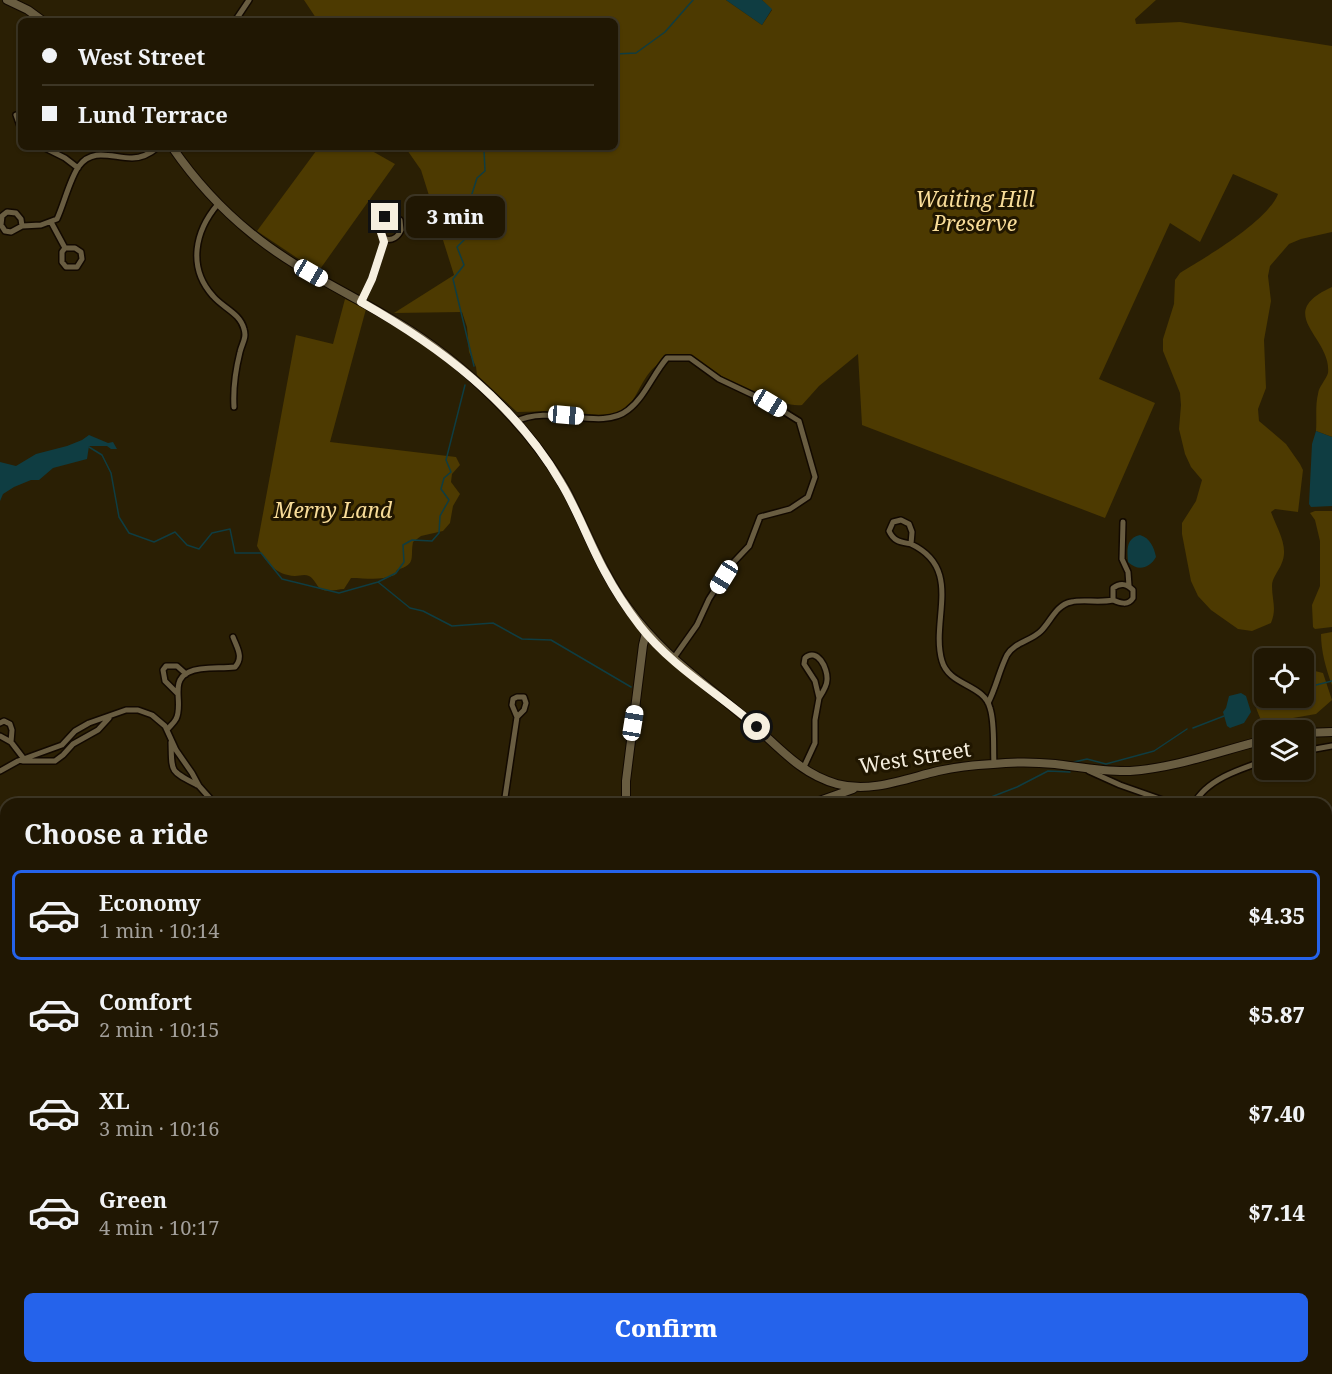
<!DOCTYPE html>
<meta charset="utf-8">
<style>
body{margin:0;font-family:"Noto Serif",serif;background:#2d2412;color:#f1f3f6;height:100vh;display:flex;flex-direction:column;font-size:22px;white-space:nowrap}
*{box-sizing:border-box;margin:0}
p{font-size:20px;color:#a29f9a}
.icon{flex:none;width:33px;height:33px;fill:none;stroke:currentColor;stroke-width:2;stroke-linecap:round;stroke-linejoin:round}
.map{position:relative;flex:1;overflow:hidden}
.sheet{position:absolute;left:0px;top:798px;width:1332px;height:576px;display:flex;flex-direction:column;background:#201703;border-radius:18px 18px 0 0;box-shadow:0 2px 4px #0004,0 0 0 2px #3d3625}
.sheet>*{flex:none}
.guide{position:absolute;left:18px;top:18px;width:600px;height:132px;border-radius:9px;box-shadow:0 2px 4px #0004,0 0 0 2px #3d3625;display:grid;align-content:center;height:132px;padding:0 24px;background:#201703}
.controls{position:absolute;left:1254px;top:648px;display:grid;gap:12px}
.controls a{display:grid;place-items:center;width:60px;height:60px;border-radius:9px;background:#201703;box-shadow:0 2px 4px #0004,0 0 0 2px #3d3625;font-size:30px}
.end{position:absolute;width:27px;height:27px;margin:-14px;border:8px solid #f6efdf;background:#111;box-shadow:0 0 0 3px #111}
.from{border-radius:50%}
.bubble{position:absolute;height:42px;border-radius:9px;background:#201703;box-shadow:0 2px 4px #0004,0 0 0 2px #3d3625;font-size:20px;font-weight:800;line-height:42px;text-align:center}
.car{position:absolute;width:18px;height:36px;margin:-18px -9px;border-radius:8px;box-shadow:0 0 4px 2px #0007;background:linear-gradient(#fff 24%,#345 0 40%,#fff 0 76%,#345 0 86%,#fff 0)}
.guide b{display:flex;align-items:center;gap:21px;height:57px;font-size:22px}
.guide b+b{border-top:2px solid #3d3625}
.guide i{width:15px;height:15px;background:#f1f3f6}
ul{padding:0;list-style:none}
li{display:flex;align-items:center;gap:18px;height:90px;margin:0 12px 9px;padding:0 12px;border:3px solid transparent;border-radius:9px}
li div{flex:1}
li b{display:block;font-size:22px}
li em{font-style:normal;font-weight:800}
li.active{border-color:#2563eb}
li>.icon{width:54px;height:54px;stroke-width:1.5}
h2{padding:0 24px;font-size:27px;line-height:72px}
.primary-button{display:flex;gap:12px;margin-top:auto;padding:12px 24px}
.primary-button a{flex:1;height:69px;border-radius:9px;background:#2563eb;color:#fff;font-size:24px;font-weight:800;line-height:69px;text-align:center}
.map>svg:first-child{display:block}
.green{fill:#4d3a01}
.water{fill:#0f3d42}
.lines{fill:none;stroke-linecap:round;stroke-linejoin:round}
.stream{stroke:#0f3d42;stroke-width:1.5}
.river{stroke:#0f3d42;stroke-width:8}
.street-casing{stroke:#120900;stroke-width:8}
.secondary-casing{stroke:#120900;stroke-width:10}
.street{stroke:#695d41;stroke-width:5}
.secondary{stroke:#695d41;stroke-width:8}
.route{stroke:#f6efdf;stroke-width:8}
.labels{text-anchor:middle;stroke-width:6;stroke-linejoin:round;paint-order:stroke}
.park-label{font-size:21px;font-style:italic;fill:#f8dc98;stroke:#201600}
.street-label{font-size:21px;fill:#f6efdf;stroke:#201600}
</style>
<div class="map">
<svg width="1332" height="1374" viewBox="0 0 1332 1374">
<rect width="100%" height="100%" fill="#2a1f04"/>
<path class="green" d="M304,0h422l36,25 10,-15 -10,-10h394l-21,19 1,5 44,-2 152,24v186l-31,7 -12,5 -19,22 -2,10 3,25 -7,39 2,48 -8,21 1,12 27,23 14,20 3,6 -5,42 -23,-3 -4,3c6,17 19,35 10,53 -3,7 -9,13 -9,21 0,14 5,23 -1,37l-19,8 -14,-2 -27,-19 -13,-14 -7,-15 -9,-47v-11l14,-22 6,-21 -11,-13 -6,-13 -6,-25 2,-24 -1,-12 -17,-42v-12l11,-35 1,-24 5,-7c26,-16 87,-51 98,-79l-45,-20 -33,68 -30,-19 -71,156 56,24 -50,115 -243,-93 -4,-71 -39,32 -17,19c-20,3 -69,-21 -87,-33 -6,-4 -12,-10 -19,-12 -10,-4 -27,-3 -36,3 -17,10 -22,35 -36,49l-16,4 -51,-5 -40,1 -40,-37 -1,-8 -7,-15 -2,-25 -5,-15 -68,1 60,-38 -33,-105 -16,-23h210v-126h-297z
M319,147h46l30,17 -77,108 -61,-41z
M1332,287v150l-16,-6c1,-12 -1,-25 2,-37 1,-8 8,-14 10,-21 4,-36 -56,-59 4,-86z
M345,299l21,10 -36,133 126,15 4,8 -8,9 -1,8 9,12 -7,12 -3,17 -7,8 -22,5 -8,6c-3,16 4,22 -16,28l-2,5c-16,6 -28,3 -44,3l-7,11c-7,0 -16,4 -23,0 -5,-3 -6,-10 -12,-13 -5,-2 -9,0 -14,0 -20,-1 -29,-14 -38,-30l39,-211 37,9z
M1315,511h17v116l-17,2 -2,-2 -1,-22 8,-19v-45l-5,-21 -5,-7z
M1332,632v53c-6,-16 -11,-34 -11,-51z
M1259,668l5,1v29h40v-25l11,-2 8,2 9,27 -16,14 -23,4 -4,5 -22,6c-10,-11 -23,-51 -8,-61z
M1326,1218l6,2v76l-6,20z
M1246,1368h64l-2,6h-38z"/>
<path class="water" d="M726,0h36l10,9 -10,16z
M1316,431l16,6v69l-21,1 -2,-3 3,-60z
M89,435l19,8 5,-1 4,7h-6l-4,-3h-18l-2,13 -34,9 -14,12h-8l-17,7 -11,7 -3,7v-39l16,4 20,-12 31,-8 15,-6z
M1140,535c10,3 14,12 16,22 -6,11 -18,15 -28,5 -1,-12 -2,-24 12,-27z
M1241,693l5,3 5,16 -7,11 -14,5 -3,-2 -4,-14 3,-4 3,-12z
M372,1368h158l-1,6h-162z
M745,1368h75l-1,6h-76z"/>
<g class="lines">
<path class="stream" d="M615,54l21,-1 29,-21 28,-32
M474,366l-21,-87 11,-14 -7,-18 10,-10 -3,-18 13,-41 8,-7 -1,-21 4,-3
M89,447l13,8 9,18 8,44 10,16 25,9 21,-10 12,13 12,4 13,-16 18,-4 5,24h26l21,26 57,14 39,-11 18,-9 8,-11 -1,-17 9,-5 20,1 7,-8 1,-17 9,-16 -8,-11 3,-11 7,-6 -5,-12 19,-75
M378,582l32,26 13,3 29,15 41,-3 29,16 29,1 80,47
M1304,688l28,-7
M1256,703l18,-5
M1193,728l31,-12
M1074,762l13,-3 19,5 48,-13 33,-22
M973,804l44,-17 31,-16 22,1
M6,1150l-4,11 4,13"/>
<path class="river" d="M0,1161h2"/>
<g class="street-casing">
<path id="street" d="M235,21l14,-21
M16,115l5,14
M43,147l22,11 13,10
M218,204c-23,27 -31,63 -5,92 10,12 27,17 31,33 3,9 -2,14 -4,23 -4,16 -7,38 -6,55
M51,222l14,26h10l6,4 1,7 -5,8h-11l-4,-5v-10l3,-4
M22,226l-1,-7 -5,-6 -9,-1 -5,4 -1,9 4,6 6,1 11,-6 19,-1 16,-6c7,-15 13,-41 22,-53 14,-19 34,-8 53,-8 10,0 19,-5 26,-11
M361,302l11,-23 12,-37 -4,-19 5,-6 9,-1 6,4 1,10c-3,7 -9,11 -16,9
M515,422c35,-19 86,10 113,-12 17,-13 25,-36 39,-52h23l29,21 51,24 29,18 16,56 -7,20 -18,12 -30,8 -11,29 -18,19 -22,34 -12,26 -24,34
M1123,522l-1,37 6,13 1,14
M911,544c-10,-2 -17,-2 -22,-13l4,-9 8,-2 8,4 3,8 -1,12c53,25 19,76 31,117 7,25 42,23 48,47 5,15 3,39 4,56
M178,694l-13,-13 -2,-11 3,-4h11l9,8
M517,697h7l2,6 -2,7 -7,7 -5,-12 1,-6z
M988,703c8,-15 11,-32 19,-48 8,-13 24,-14 34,-24 10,-10 15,-26 30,-29 12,-3 27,1 42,-2v-12c8,-6 14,-4 20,2v8c-5,8 -13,5 -20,2
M0,723l4,-2 6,3 2,6 -1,12 -11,-6
M167,730c3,-4 7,-7 9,-11 8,-15 -7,-38 13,-47 13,-6 32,-3 46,-5 9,-10 2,-19 -2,-30
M11,742l13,17
M171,742c1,31 -2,28 26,43
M1304,751l28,-5
M23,761h32l8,-6 10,-11 25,-14 11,-12
M803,769l12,-26v-23l4,-22 -4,-17 -11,-17 1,-6c12,-11 23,10 22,22 0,6 -4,12 -8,18
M0,771l18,-10 44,-16 13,-14 14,-8 37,-13h12l14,5 13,11 11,24 16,23 7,13 16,18
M1089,771l31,14 54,19
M504,804l13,-87
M1194,804c12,-24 46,-35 70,-43
M0,817l6,3
M0,901l6,-2
M1326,969l6,1
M1326,1165l6,2
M1326,1290l6,2
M0,1334l6,2
M80,1368l1,6
M1034,1368l1,6
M273,1374l5,-6"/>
</g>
<g class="secondary-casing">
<path id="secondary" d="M7,0l21,10 15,11
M172,147c22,32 48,61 79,86 41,34 90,56 135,83 34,19 66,43 94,69 33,31 65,67 87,107 20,39 35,81 61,116 33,46 73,72 115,108 31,25 54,57 94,68 34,9 68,-5 101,-13 18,-4 37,-6 55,-7 20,-2 42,-2 62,0 25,3 50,8 75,7 46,-3 90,-20 134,-31
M1304,733l28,-1
M626,804v-23l17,-136 3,-12
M811,804l42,-15
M0,871h6
M1326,1327l6,-23
M836,1368l4,6
M1315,1374l1,-6"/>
</g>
<use href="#street" class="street"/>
<use href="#secondary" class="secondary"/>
</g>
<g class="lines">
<path class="route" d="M385,217l-6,9 5,16 -12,37 -11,23c78,44 154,101 200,181 17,28 28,60 44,89 10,19 22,37 35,54 31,40 78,67 117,101"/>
</g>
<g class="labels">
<g class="park-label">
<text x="975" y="207">Waiting Hill<tspan x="975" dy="24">Preserve</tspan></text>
<text x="333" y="518">Merny Land</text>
</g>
<g class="street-label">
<text transform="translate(915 758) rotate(-9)" y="7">West Street</text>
</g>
</g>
</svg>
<div class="controls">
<a><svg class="icon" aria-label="locate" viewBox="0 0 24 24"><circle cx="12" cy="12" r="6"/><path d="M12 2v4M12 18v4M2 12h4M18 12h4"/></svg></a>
<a><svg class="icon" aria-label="layers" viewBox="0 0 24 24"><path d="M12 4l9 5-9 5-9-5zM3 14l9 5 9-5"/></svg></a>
</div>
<i class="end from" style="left:757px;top:727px"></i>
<i class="end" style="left:385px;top:217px"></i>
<div class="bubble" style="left:406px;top:196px;width:99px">3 min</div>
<i class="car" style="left:311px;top:273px;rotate:120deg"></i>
<i class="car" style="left:770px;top:403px;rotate:121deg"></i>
<i class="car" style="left:566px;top:415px;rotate:95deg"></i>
<i class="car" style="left:724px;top:577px;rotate:212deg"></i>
<i class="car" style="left:633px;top:723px;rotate:9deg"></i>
<div class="guide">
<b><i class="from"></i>West Street</b>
<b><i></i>Lund Terrace</b>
</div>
<section class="sheet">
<h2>Choose a ride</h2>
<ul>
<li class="active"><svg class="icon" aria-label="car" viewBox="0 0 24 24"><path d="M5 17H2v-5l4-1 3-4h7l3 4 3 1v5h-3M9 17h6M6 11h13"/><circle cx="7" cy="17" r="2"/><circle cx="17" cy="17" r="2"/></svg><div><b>Economy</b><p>1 min · 10:14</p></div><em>$4.35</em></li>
<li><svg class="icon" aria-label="car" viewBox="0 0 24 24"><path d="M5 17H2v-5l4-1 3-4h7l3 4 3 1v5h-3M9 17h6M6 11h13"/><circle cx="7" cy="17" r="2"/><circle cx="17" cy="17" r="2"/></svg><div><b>Comfort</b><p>2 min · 10:15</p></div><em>$5.87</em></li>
<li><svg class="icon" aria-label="car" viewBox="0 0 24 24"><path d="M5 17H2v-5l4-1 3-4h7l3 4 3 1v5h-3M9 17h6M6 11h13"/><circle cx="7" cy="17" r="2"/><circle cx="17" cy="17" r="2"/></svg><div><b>XL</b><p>3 min · 10:16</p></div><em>$7.40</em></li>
<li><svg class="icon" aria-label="car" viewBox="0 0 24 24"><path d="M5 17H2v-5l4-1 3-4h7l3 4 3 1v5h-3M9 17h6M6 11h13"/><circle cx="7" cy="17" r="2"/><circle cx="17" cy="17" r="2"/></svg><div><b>Green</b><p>4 min · 10:17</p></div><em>$7.14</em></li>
</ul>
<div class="primary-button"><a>Confirm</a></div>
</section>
</div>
